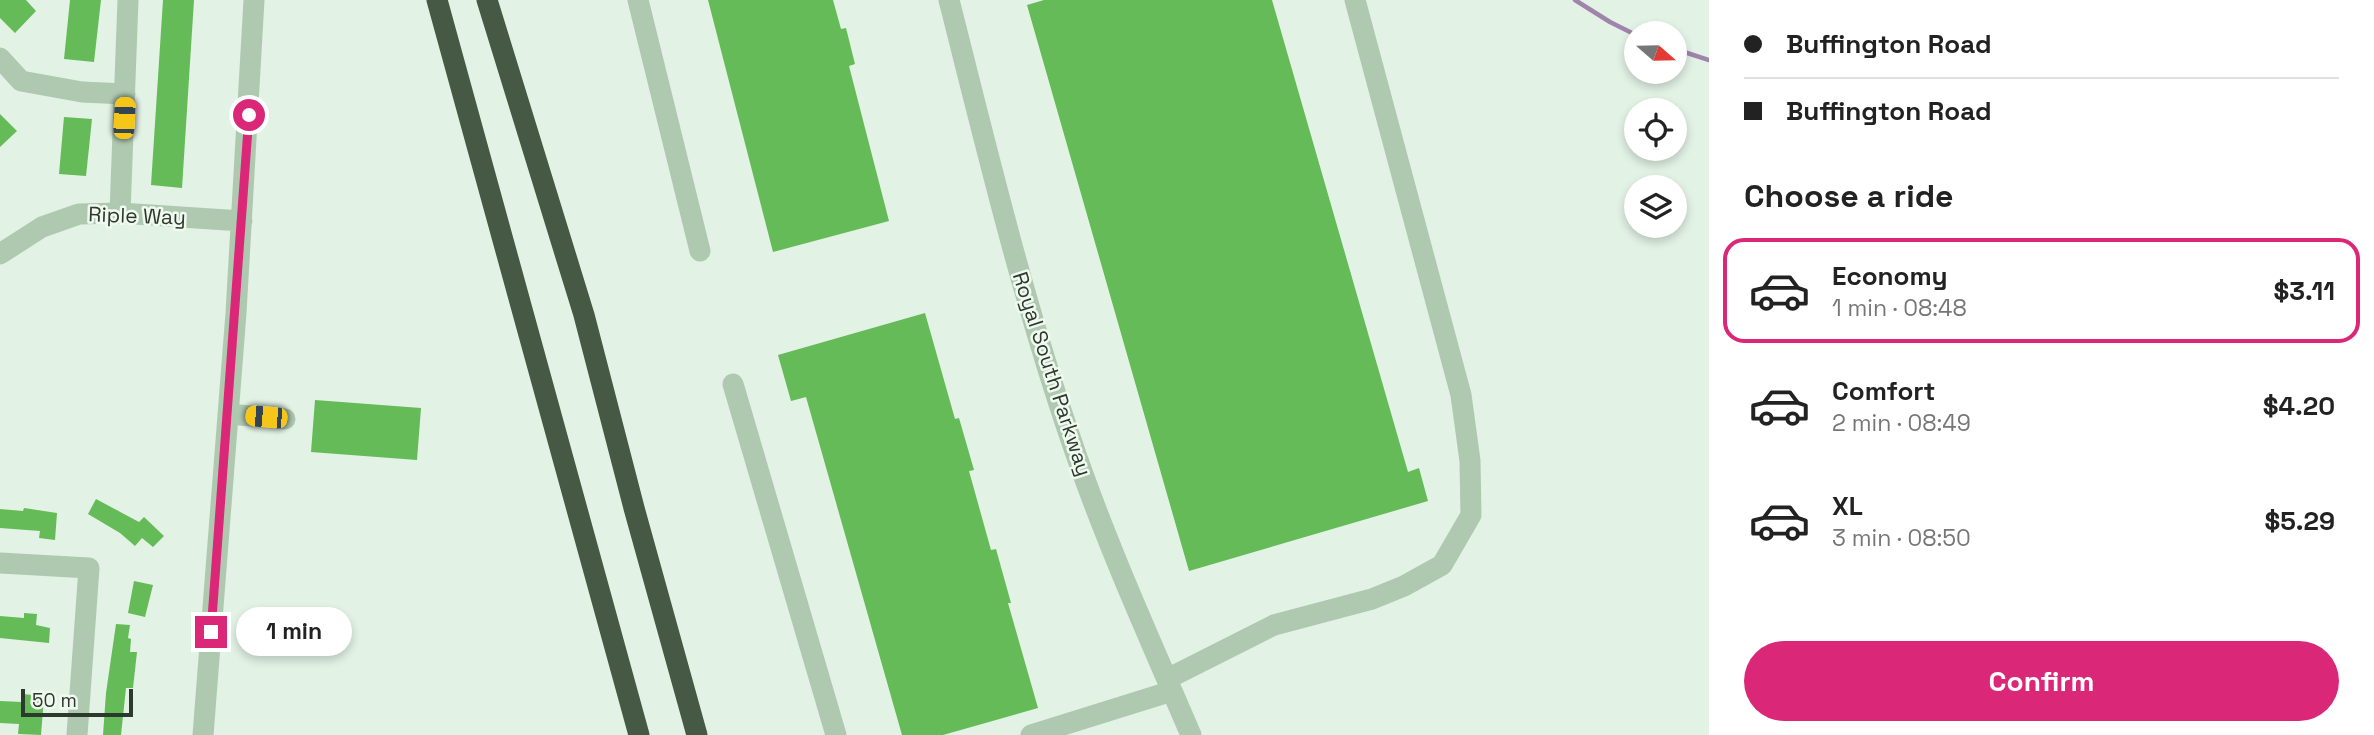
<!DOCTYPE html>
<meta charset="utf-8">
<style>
body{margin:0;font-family:"Space Grotesk",sans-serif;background:#f2f2f2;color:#222;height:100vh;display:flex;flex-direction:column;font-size:26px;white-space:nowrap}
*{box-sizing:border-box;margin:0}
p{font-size:23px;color:#767676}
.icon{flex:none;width:38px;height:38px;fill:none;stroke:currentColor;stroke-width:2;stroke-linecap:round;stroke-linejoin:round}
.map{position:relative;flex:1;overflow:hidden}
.drawer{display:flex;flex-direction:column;background:#fff;width:665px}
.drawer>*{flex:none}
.hud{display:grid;align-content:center;height:154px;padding:0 35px;background:#fff}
.needle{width:46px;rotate:110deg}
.fabs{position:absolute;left:1624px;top:21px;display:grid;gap:14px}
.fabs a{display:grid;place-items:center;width:63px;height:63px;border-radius:50%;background:#fff;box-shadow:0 4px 10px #0003;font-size:35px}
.scale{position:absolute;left:21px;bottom:18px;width:112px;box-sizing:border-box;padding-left:7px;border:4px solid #2d392c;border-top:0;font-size:19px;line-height:24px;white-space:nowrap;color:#2d392c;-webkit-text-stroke:5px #eff9f0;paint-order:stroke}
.end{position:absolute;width:32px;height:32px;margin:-16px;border:9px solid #db2777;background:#fff;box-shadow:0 0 0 4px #fff}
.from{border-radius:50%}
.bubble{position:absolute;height:49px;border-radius:24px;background:#fff;box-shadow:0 4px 10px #0003;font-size:23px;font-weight:700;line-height:49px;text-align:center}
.car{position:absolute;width:21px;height:42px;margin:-21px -10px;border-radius:9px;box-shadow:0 0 5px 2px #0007;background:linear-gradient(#f5c518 24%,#345 0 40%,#f5c518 0 76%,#345 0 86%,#f5c518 0)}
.hud b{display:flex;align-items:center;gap:24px;height:66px;font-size:26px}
.hud b+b{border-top:2px solid #e0e0e0}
.hud i{width:18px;height:18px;background:#222}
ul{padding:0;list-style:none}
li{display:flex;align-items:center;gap:21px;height:105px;margin:0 14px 10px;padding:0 21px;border:4px solid transparent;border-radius:21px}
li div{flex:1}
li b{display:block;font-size:26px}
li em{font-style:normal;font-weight:700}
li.current{border-color:#db2777}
li>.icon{width:63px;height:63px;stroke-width:1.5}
h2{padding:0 35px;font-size:32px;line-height:84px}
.button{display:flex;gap:14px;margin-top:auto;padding:14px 35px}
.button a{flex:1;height:80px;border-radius:42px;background:#db2777;color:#fff;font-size:28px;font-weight:700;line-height:80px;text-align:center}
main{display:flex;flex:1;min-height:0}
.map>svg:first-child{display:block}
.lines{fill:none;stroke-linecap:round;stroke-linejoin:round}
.stream{stroke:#9f84ac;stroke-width:4.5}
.building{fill:#64bb57}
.minor{stroke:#afc9b1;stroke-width:21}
.highway{stroke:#455944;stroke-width:21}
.route{stroke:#db2777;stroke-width:9}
.labels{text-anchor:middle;stroke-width:5;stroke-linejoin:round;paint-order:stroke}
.street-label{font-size:21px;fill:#2d392c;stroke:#eff9f0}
</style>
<main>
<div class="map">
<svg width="1709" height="735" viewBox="0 0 1709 735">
<rect width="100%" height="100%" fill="#e2f2e5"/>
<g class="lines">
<path class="stream" d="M1575,0l35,22 26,13
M1675,49l34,11"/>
</g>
<path class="building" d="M0,0h26l10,11 -21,22 -15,-15z
M70,0h31l-7,62 -30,-3z
M163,0h31l-12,188 -31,-3z
M708,0h125l8,29 5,-1 9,36 -6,2 40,155 -116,31z
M1044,0h228l136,472 11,-4 9,33 -239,70 -162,-566z
M0,114l17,17 -17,16z
M64,117l28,2 -6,57 -27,-2z
M925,313l30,106 4,-1 15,52 -5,1 22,79 5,-1 15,54h-3l30,105 -95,27h-41l-96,-338 -15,4 -13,-46z
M315,400l106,8 -4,52 -106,-8z
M96,499l43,23 5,-5 20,19 -11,11 -11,-9 -7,8 -15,-13 -32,-19z
M24,508l33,5 -2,27 -16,-2 1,-7 -40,-3v-19l23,2z
M134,581l19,4 -8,32 -17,-4z
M24,613l13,1 -1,11 14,3 -1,15 -49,-5v-22l24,2z
M116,624l14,1 -2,13 3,1 -1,13h7l-4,36h-7l-5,47h-18l3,-42z
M23,694l19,2 2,2 -3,37 -23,-1 1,-10 -19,-1v-22l22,1z"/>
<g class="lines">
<path class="minor" d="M638,0l62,251
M949,0c39,154 76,310 129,460 33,94 74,184 113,275
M0,58l21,23 61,11 43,2
M120,213l8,-213
M0,254l42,-27 37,-13 41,-1 122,8
M733,384l103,351
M228,414l57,5
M0,563l89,5 -12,167
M1167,679l107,-54 98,-26 32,-13 38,-21 29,-50 -1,-54 -9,-66 -106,-395
M203,735l33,-422 18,-313
M1031,735l141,-44"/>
<path class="highway" d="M437,0l202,735
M487,0l97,315 50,193 63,227"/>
</g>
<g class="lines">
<path class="route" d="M211,632l38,-517"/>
</g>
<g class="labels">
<g class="street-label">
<text transform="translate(137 216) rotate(2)" y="7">Riple Way</text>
<text transform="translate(1052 374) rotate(72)" y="7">Royal South Parkway</text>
</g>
</g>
</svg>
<div class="fabs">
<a><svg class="needle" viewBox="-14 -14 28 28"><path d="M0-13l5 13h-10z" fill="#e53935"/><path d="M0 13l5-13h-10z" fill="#767676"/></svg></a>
<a><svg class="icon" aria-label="locate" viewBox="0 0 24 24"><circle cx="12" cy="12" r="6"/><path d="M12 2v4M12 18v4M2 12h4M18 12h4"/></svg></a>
<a><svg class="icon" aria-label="layers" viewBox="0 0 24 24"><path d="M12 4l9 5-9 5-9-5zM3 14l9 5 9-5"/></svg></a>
</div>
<div class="scale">50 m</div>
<i class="end from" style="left:249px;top:115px"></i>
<i class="end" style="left:211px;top:632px"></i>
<div class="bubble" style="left:236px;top:607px;width:116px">1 min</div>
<i class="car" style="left:124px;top:118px;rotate:3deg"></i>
<i class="car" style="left:266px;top:417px;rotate:275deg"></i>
</div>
<section class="drawer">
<div class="hud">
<b><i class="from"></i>Buffington Road</b>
<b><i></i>Buffington Road</b>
</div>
<h2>Choose a ride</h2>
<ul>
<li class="current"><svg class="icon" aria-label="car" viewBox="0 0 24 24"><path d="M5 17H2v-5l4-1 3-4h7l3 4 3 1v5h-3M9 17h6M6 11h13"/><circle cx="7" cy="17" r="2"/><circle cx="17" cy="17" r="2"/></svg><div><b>Economy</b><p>1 min · 08:48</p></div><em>$3.11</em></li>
<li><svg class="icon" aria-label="car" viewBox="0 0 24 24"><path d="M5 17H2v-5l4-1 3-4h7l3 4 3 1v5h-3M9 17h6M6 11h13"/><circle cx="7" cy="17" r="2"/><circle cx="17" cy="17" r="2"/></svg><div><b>Comfort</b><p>2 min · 08:49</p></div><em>$4.20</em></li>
<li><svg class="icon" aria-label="car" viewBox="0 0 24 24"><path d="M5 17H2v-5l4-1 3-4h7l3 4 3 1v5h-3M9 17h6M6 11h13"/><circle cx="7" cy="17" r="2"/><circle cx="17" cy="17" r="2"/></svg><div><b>XL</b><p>3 min · 08:50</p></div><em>$5.29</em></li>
</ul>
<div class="button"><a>Confirm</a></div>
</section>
</main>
